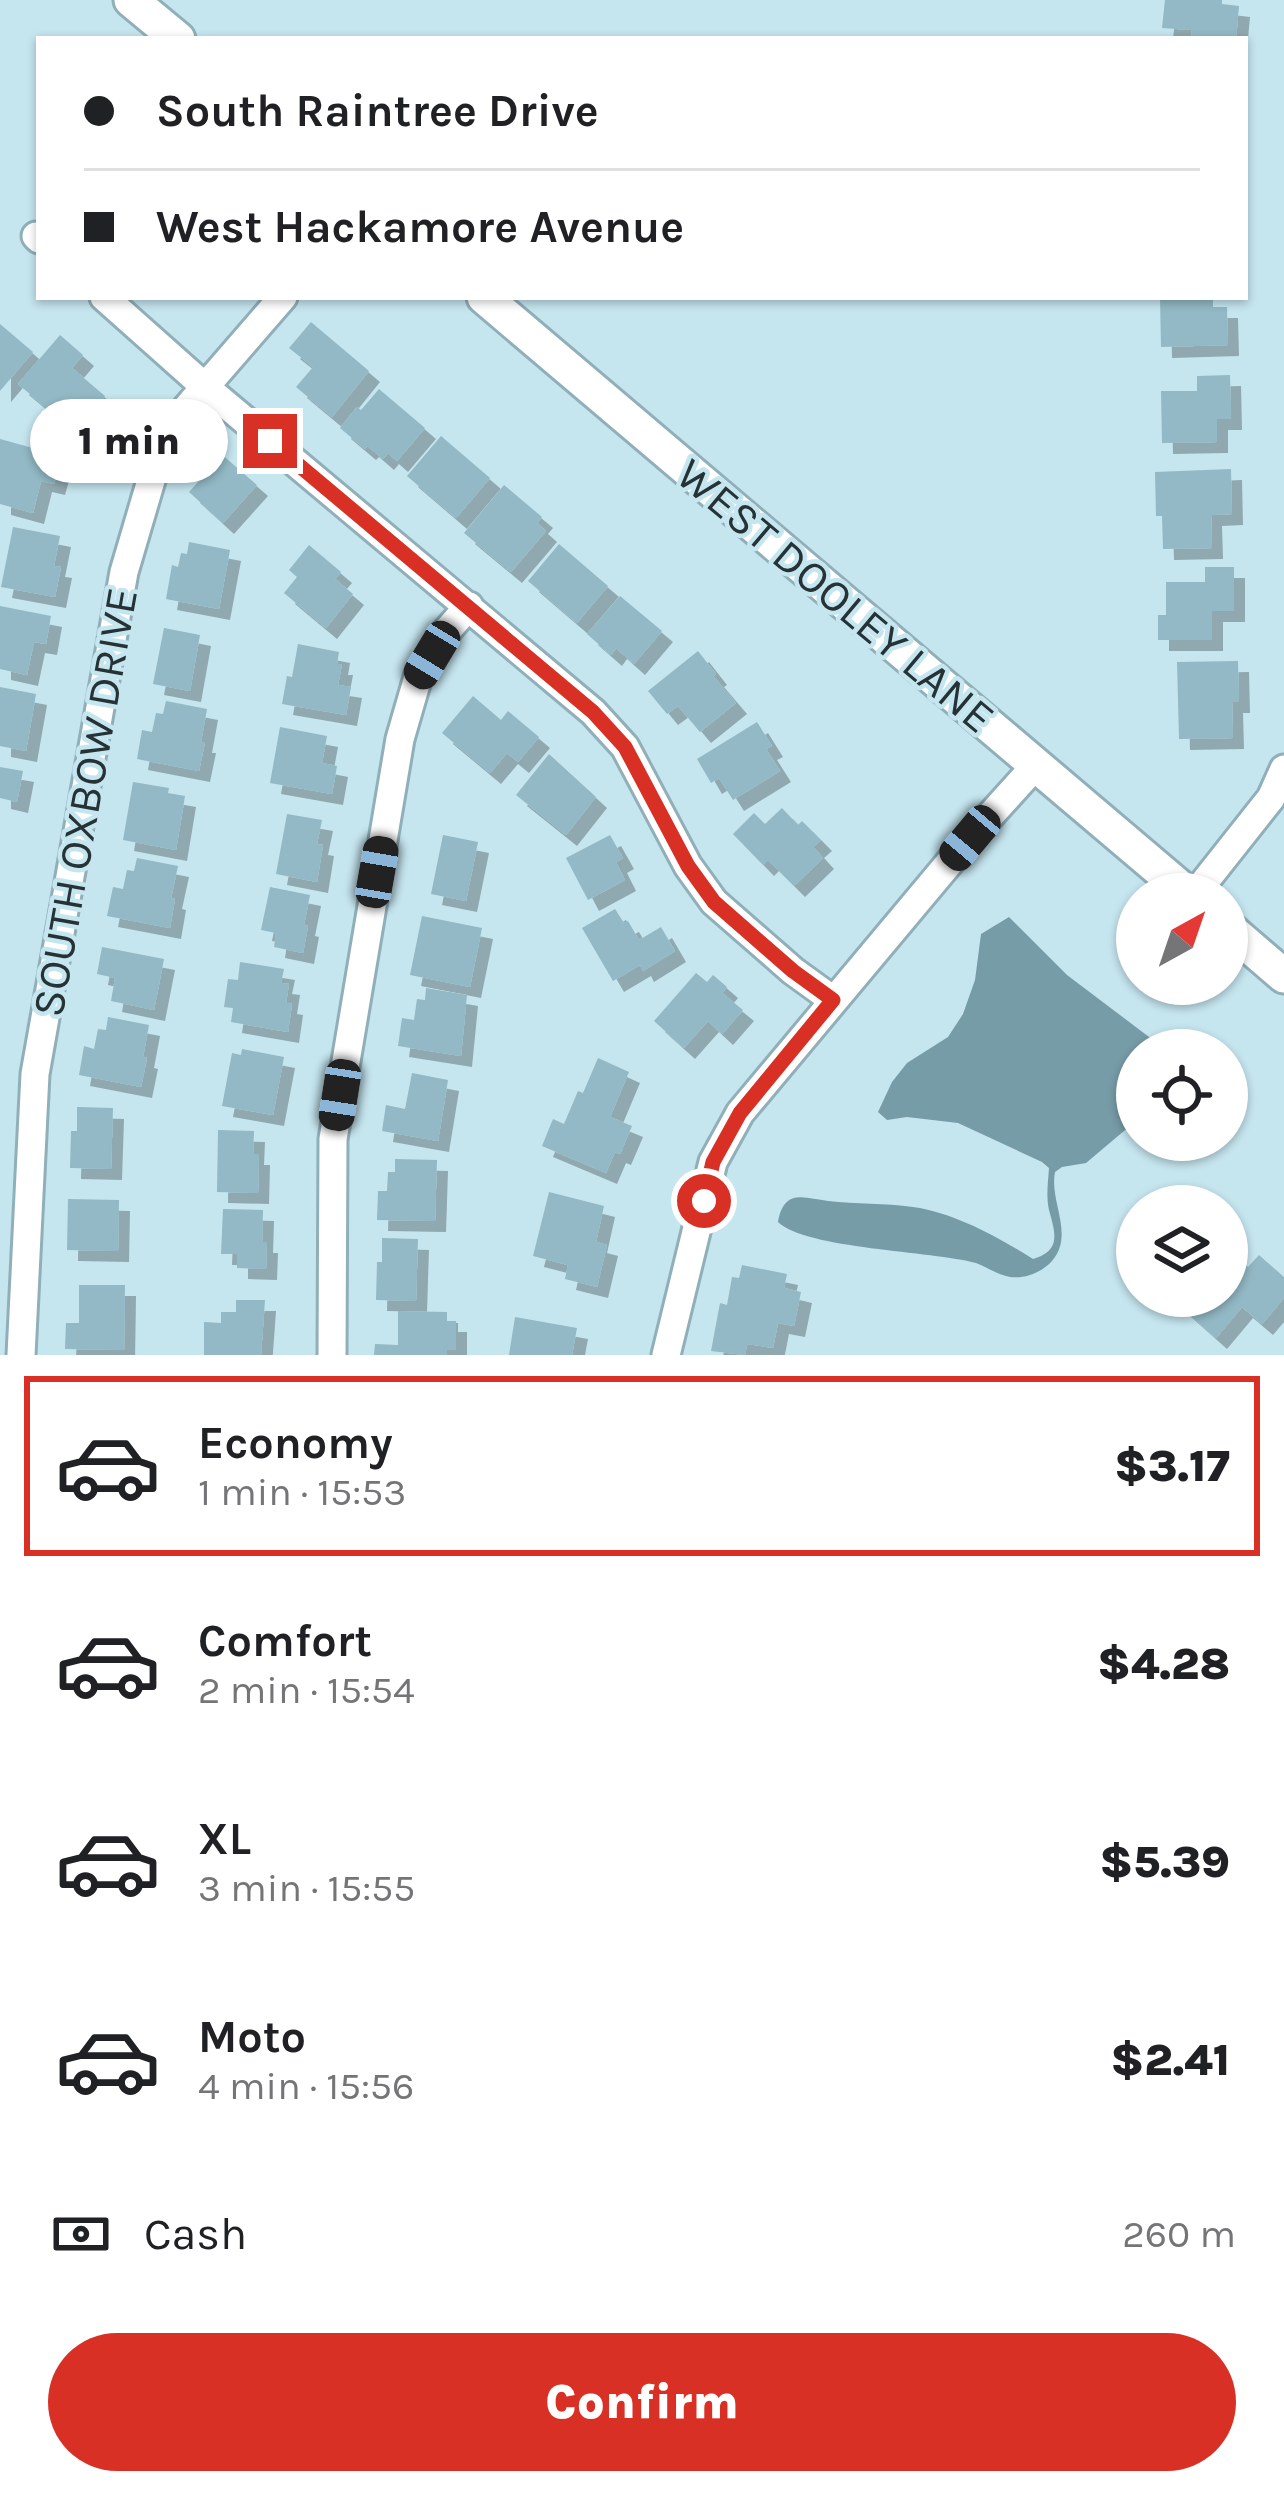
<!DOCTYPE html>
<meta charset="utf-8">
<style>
body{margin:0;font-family:Karla,sans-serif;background:#f6f6f6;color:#202124;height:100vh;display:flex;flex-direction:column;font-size:45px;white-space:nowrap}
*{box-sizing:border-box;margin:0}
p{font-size:39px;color:#757577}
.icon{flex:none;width:66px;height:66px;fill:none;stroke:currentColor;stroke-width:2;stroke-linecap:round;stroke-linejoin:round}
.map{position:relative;height:1355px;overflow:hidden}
.sheet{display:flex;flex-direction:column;background:#fff;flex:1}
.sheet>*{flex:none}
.top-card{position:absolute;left:36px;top:36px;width:1212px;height:264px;border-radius:0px;box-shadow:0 3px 9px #0004;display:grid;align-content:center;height:264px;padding:0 48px;background:#fff}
.needle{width:78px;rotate:40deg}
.buttons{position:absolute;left:1116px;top:873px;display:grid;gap:24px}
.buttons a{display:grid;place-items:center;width:132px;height:132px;border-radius:50%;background:#fff;box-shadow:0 3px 9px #0004;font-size:60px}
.end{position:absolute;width:54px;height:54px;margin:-27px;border:15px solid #d93025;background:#fff;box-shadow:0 0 0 6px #fff}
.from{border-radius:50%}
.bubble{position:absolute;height:84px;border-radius:42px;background:#fff;box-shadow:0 3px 9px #0004;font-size:39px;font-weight:800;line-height:84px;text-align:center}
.car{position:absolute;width:36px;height:72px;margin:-36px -18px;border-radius:15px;box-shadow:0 0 9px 3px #0007;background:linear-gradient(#222 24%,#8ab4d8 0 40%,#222 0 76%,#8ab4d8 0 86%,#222 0)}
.top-card b{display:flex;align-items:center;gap:42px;height:114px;font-size:45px}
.top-card b+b{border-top:3px solid #e0e0e0}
.top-card i{width:30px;height:30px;background:#202124}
ul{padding:21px 0 0;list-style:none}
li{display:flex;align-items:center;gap:36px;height:180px;margin:0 24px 18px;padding:0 24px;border:6px solid transparent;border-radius:0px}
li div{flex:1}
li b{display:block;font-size:45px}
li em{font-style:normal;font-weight:800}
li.current{border-color:#d93025}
li>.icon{width:108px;height:108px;stroke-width:1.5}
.pay{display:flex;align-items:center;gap:30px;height:132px;padding:0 48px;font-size:45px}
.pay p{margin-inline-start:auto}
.cta{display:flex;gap:24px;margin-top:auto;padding:24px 48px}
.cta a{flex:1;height:138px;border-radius:72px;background:#d93025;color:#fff;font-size:48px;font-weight:800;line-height:138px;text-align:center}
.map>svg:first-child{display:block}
.water{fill:#769ca8}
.building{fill:#92b9c5;filter:url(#shadow)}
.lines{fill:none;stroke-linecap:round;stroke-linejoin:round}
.minor-casing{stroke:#90afb9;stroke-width:33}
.tertiary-casing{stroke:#90afb9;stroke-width:39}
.minor{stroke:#fff;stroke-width:27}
.tertiary{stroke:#fff;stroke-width:33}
.route{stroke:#d93025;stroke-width:15}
.labels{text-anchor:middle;stroke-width:9;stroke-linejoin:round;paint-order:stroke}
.street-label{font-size:45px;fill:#253236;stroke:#c5e5ef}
</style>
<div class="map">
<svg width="1284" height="1355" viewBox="0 0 1284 1355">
<defs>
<filter id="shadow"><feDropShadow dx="11" dy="11" stdDeviation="0" flood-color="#0004"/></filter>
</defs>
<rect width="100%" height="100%" fill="#c5e5ef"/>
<path class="water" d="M1009,917l58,58 90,68 4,7h-24v70l-51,43 -24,4 -7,5c-6,30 20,62 -3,89 -10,11 -26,18 -42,16 -12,-2 -23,-10 -34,-14 -44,-12 -170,-14 -198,-41 6,-34 26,-24 50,-21 28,3 57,2 85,6 42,6 85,30 120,52 29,-8 22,-27 16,-49 -3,-13 -1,-28 0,-42l-7,-6 -84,-39 -51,-6 -20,3 -9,-8 14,-30 15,-19 41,-26 15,-23 12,-34 6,-46z"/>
<path class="building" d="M1165,0h57v4l17,2 -3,33h-45l1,-9 -30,-2z
M1160,297h53v10h14l1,38 -67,2z
M311,322l58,49 -37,46 -36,-30 17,-20 -24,-19z
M0,324l33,28 -33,39z
M60,335l23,20 -11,13 33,28 -30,36 -57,-48z
M1230,375l1,44h-14v23l-55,1 -1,-52h36v-15z
M379,389l46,39 -28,33 -9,-8 -5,6 -15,-13 -3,3 -25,-21 17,-21 4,3z
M441,436l49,42 -34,40 -49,-42z
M0,439l62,17 -8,28 -13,-3 -8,32 -33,-9z
M219,452l38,33 -34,38 -34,-31 20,-22 -4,-3z
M1231,469l1,45 -21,1 1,33 -49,1 -1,-33h-6l-1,-44z
M504,485l38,32 -5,6 9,8 -35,41 -47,-39z
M13,527l47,9 -6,30 7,1 -6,30 -54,-10z
M189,542l41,8 -11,59 -53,-10 6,-34 6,2 3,-14 6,1z
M559,544l49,42 -31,37 -49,-42z
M309,545l32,27 -6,7 18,15 -27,34 -42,-35 13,-16 -8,-7z
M1205,567h29v44h-22v29h-54v-25h8v-33h39z
M620,596l42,35 -28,33 -18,-16 -5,7 -24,-21z
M0,606l51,10 -5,28 -12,-2 -7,33 -27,-6z
M164,628l36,7 -10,56 -37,-7z
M298,644l41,8 -2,12h5l-4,21 13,2 -5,28 -64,-11 5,-28 5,1z
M698,651l18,23 -3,2 23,27 -36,29 -22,-26 -11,8 -19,-23z
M1238,661l1,41h-7l1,36 -54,1 -2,-77z
M0,687l36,7 -10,57 -26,-5z
M473,696l28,24 7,-9 31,26 -21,25 -11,-9 -17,20 -48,-40z
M166,701l41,8 -6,33h4l-6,29 -62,-12 5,-29 10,2 4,-19 7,1z
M757,722l15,24 -6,3 14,22 -47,29 -14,-22 -8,5 -14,-24z
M280,727l47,9 -5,27 15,3 -5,28 -62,-11z
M549,754l47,43 -30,38 -50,-40z
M0,767l23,4 -6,31 -17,-4z
M133,782l36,6 -1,5 17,3 -9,54 -53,-10z
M782,808l16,17 4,-4 19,19 -8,7 10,11 -29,28 -26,-26 -5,5 -30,-31 21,-21 11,11z
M287,814l35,6 -5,24 6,1 -6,37 -41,-8z
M443,835l35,7 -12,59 -35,-7z
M610,835l13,23 -7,4 9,18 -37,20 -22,-42z
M137,858l41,8 -7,32 4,1 -5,29 -63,-12 6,-29 10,2 4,-19 7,1z
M270,887l40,8 -6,30 4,1 -5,27 -29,-6 2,-14 -15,-3z
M615,909l9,14 4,-2 11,19 22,-13 14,24 -32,20 -3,-6 -27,16 -31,-53z
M422,916l60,12 -12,59 -60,-12z
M102,947l62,12 -10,51 -43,-9 4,-23 -18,-4z
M240,962l44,7 -3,14 8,1 -3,19 6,1 -4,28 -57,-10 2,-14 -9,-1 4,-28 10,1z
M696,973l11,9 6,-7 14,12 -5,6 21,17 -21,24 -14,-13 -24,27 -30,-27z
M426,988l41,7 -6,61 -63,-10 4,-28 12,2 3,-21 8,1z
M108,1017l41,8 -6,32 4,1 -6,29 -62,-12 5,-29 10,3 4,-20 8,1z
M242,1049l42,8 -11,58 -51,-9 10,-53 9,2z
M598,1058l31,14 -19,45 22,9 -12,28 -5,-2 -9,21 -64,-27 11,-27 11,5 14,-33 5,2z
M412,1073l36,7 -10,61 -56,-10 4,-26 19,4z
M77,1107l36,1 -2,61 -41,-1 1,-37h6z
M218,1130l36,1 -1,23h6l-1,39 -41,-1z
M395,1159l42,1 -2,61 -58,-1 1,-29h9l1,-19h7z
M549,1192l55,14 -8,36 11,3 -10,42 -32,-8 3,-14 -35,-9z
M68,1199l51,1 -1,51 -51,-1z
M223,1209l40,1 -1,32h5l-1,27 -29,-1v-14h-16z
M382,1238l36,1 -2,62 -40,-1 1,-38h5z
M1227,1249l21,18 11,-12 25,22v21l-22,26 -20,-17 -26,31 -36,-32 9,-10h38z
M742,1265l45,9 -3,14 17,4 -7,34 -16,-3 -5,25 -26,-4 -2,11 -34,-4 9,-48 7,2 5,-28 7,1z
M79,1285h46l-1,65 -59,-1 1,-26h13z
M236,1300h29l-4,55h-57v-33l17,1v-11h15z
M398,1311l49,1v9h9v29h-9v5h-73l1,-11 23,1z
M515,1317l62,11 -5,27h-63z"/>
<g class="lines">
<g class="minor-casing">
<path id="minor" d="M36,236l3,3
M104,297l100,89 389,326 32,35 63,119 26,36 79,69 40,29
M1195,894l76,-96 13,-29
M21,1355l14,-281 89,-502 41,-139 118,-136
M332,1355l1,-216 67,-400 18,-62 27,-44 24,-27
M666,1355l47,-193 27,-49 230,-275 67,-74"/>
</g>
<g class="tertiary-casing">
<path id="tertiary" d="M131,0l47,39
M484,297l704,597
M1227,927l57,49"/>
</g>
<use href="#minor" class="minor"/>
<use href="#tertiary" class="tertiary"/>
</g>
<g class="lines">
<path class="route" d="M270,441l323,271 32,35 63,119 26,36 79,69 40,29 -93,113 -27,49 -9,39"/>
</g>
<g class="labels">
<g class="street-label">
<text transform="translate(836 595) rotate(40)" y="16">WEST DOOLEY LANE</text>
<text transform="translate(84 802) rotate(-80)" y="16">SOUTH OXBOW DRIVE</text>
</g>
</g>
</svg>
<div class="buttons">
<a><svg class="needle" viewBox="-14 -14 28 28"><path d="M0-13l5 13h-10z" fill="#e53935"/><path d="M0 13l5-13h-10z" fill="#757577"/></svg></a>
<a><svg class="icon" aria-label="locate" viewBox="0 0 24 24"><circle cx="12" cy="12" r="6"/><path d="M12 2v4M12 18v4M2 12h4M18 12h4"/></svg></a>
<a><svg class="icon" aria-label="layers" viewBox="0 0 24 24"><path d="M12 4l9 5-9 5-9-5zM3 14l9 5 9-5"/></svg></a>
</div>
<i class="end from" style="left:704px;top:1201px"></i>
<i class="end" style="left:270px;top:441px"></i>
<div class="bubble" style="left:30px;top:399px;width:198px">1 min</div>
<i class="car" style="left:432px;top:655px;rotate:211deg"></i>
<i class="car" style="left:970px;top:838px;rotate:220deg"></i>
<i class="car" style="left:377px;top:872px;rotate:10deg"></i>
<i class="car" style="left:340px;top:1095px;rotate:189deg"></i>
<div class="top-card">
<b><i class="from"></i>South Raintree Drive</b>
<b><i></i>West Hackamore Avenue</b>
</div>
</div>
<section class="sheet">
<ul>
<li class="current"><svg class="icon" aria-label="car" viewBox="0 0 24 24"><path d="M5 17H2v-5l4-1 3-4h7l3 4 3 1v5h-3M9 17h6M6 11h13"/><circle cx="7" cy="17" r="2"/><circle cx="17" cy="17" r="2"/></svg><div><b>Economy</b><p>1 min · 15:53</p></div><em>$3.17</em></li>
<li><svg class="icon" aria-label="car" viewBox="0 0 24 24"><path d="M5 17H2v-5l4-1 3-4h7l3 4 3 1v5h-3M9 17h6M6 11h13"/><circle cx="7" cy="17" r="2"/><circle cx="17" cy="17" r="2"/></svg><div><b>Comfort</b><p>2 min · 15:54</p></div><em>$4.28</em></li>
<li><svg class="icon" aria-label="car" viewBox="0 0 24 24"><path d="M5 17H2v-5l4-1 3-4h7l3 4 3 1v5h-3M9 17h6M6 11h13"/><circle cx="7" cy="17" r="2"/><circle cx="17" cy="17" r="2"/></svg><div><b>XL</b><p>3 min · 15:55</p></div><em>$5.39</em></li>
<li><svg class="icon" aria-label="car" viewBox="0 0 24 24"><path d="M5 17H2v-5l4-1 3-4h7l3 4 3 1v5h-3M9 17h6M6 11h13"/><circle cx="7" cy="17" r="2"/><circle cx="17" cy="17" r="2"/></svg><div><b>Moto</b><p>4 min · 15:56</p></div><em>$2.41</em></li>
</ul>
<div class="pay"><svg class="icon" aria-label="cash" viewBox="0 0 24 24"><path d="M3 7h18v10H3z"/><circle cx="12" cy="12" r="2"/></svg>Cash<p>260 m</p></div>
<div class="cta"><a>Confirm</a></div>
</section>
